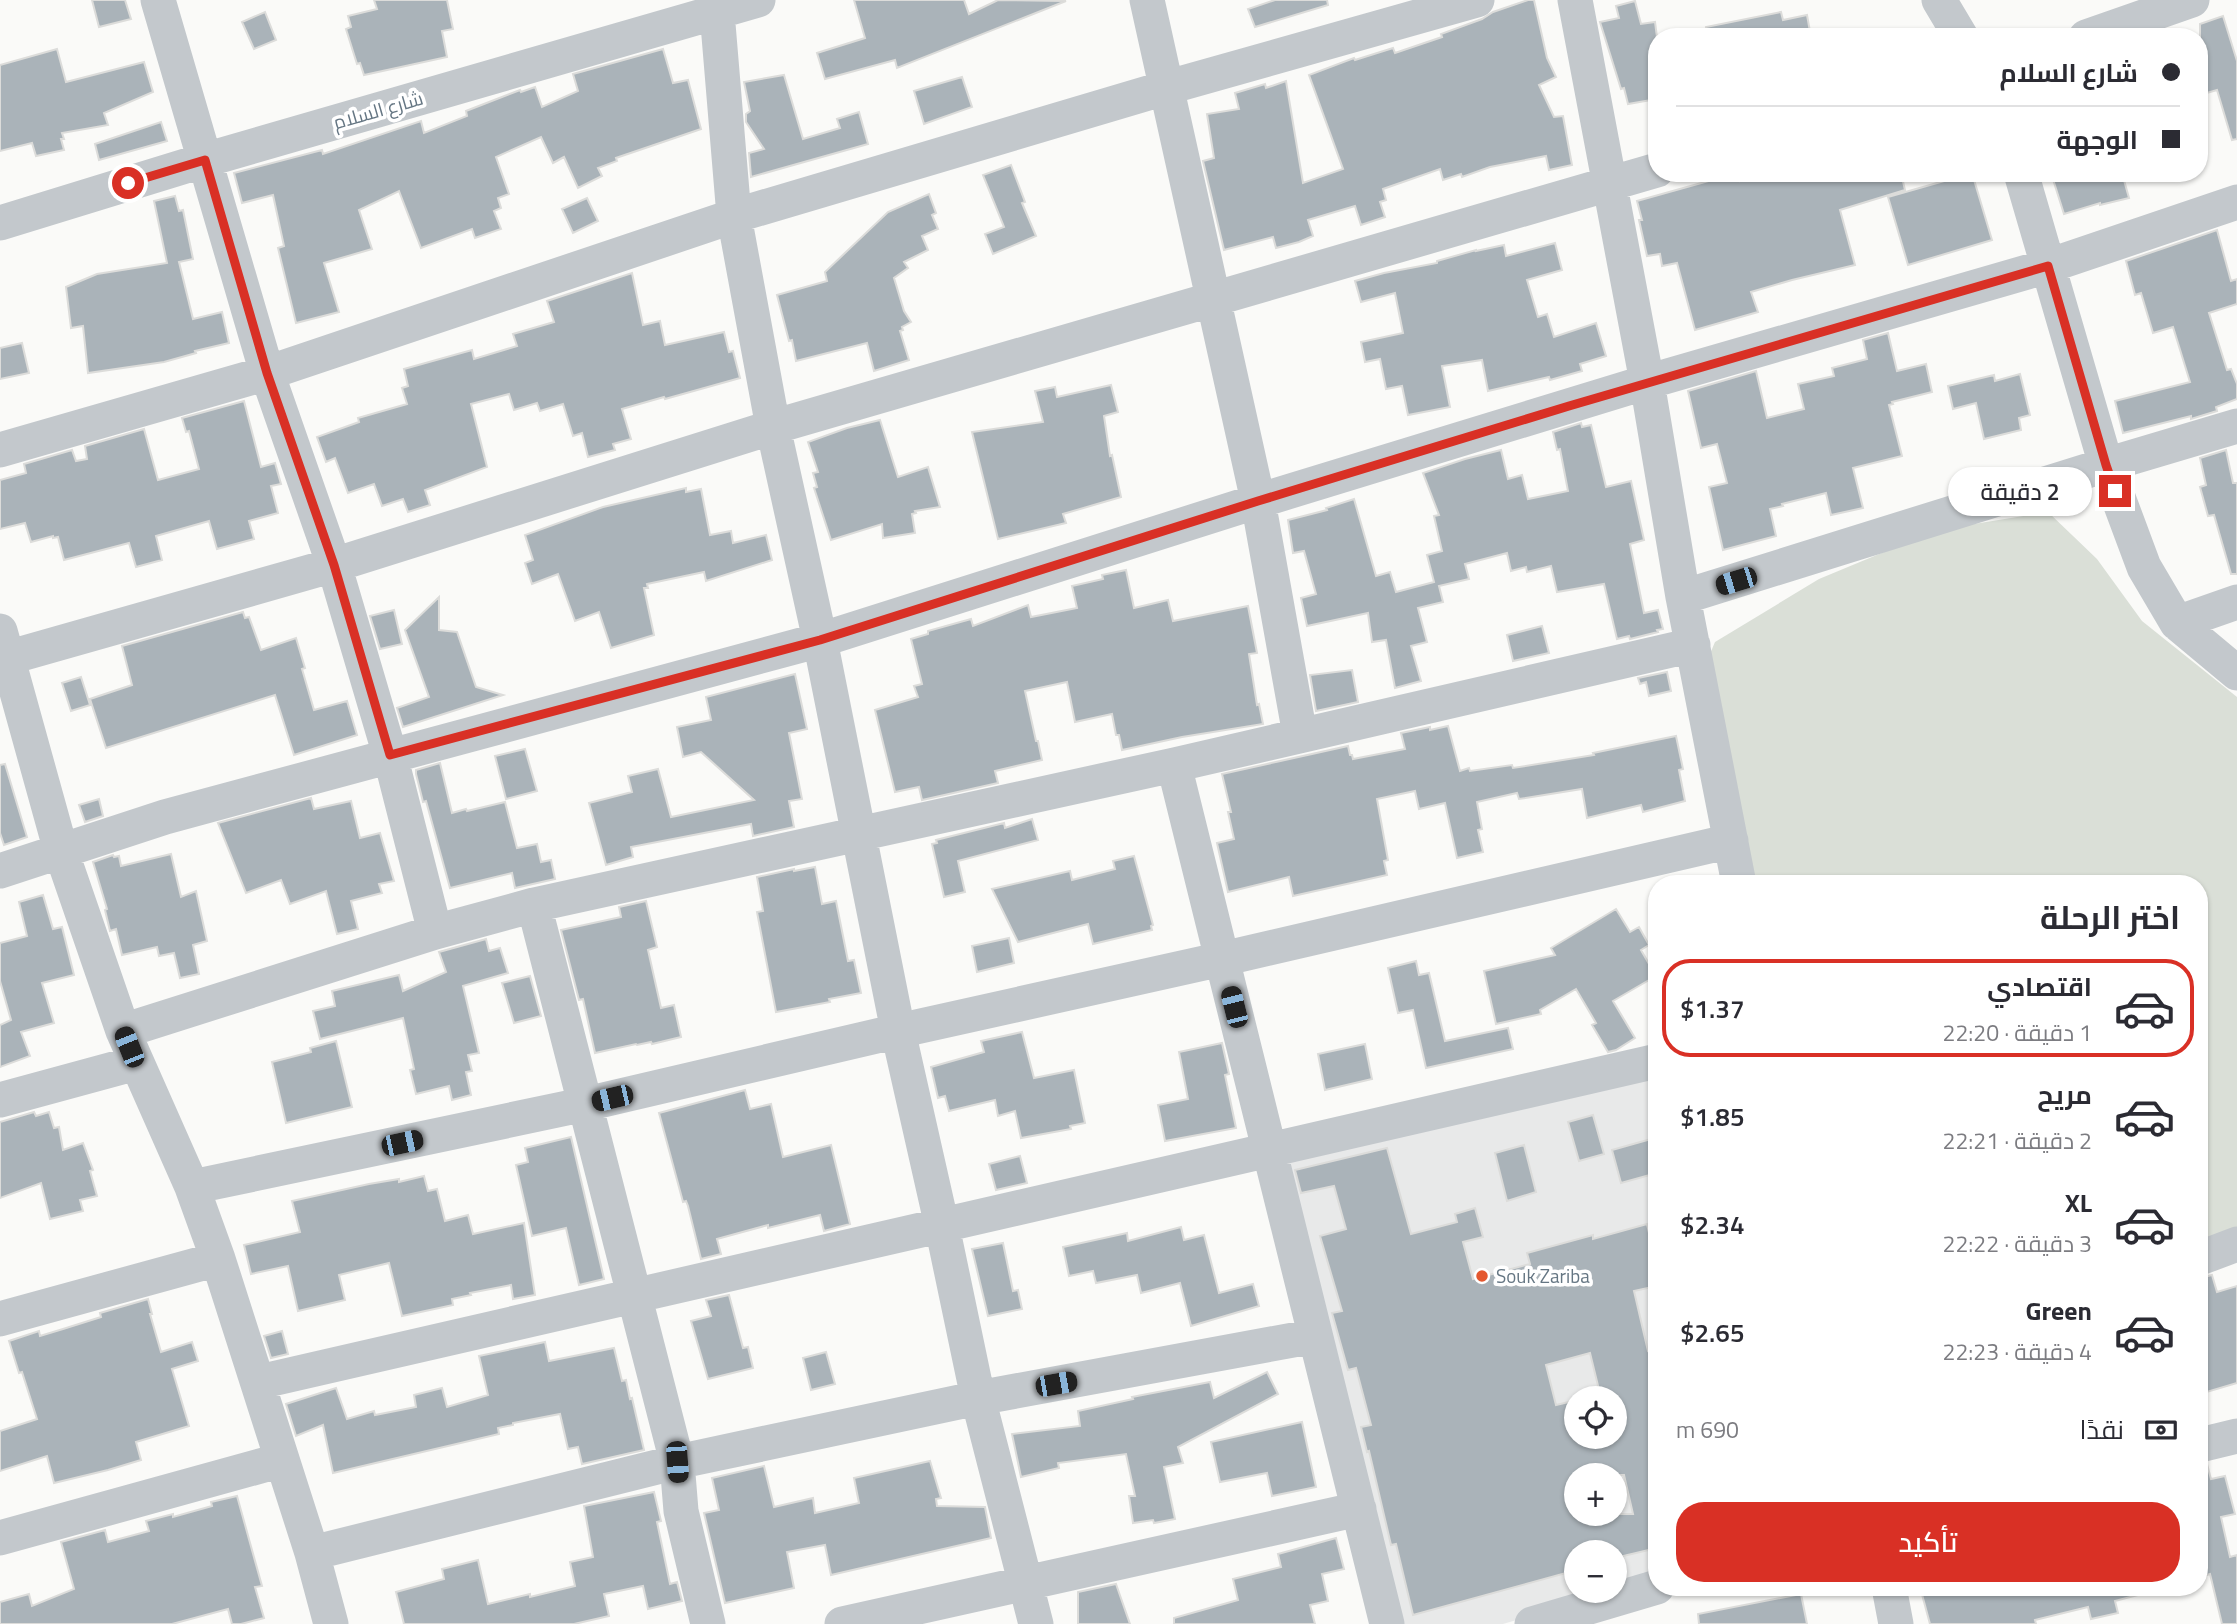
<!DOCTYPE html>
<html lang="ar">
<meta charset="utf-8">
<style>
body{margin:0;font-family:"Titillium Web",Cairo,sans-serif;background:#f2f2f3;color:#2b2b33;direction:rtl;height:100vh;display:flex;flex-direction:column;font-size:26px;white-space:nowrap}
*{box-sizing:border-box;margin:0}
p{font-size:23px;color:#7c7c81}
.icon{flex:none;width:38px;height:38px;fill:none;stroke:currentColor;stroke-width:2;stroke-linecap:round;stroke-linejoin:round}
.map{position:relative;flex:1;overflow:hidden;direction:ltr}
.side{position:absolute;left:1648px;top:875px;width:560px;height:721px;display:flex;flex-direction:column;background:#fff;border-radius:28px;box-shadow:0 2px 5px #0004;direction:rtl}
.side>*{flex:none}
.guide{position:absolute;left:1648px;top:28px;width:560px;height:154px;border-radius:28px;box-shadow:0 2px 5px #0004;direction:rtl;display:grid;align-content:center;height:154px;padding:0 28px;background:#fff}
.fabs{position:absolute;left:1564px;top:1386px;display:grid;gap:14px}
.fabs a{display:grid;place-items:center;width:63px;height:63px;border-radius:50%;background:#fff;box-shadow:0 2px 5px #0004;font-size:35px}
.end{position:absolute;width:32px;height:32px;margin:-16px;border:9px solid #d93025;background:#fff;box-shadow:0 0 0 4px #fff}
.from{border-radius:50%}
.bubble{position:absolute;height:49px;border-radius:24px;background:#fff;box-shadow:0 2px 5px #0004;font-size:23px;font-weight:600;line-height:49px;text-align:center;direction:rtl}
.car{position:absolute;width:21px;height:42px;margin:-21px -10px;border-radius:9px;box-shadow:0 0 5px 2px #0007;background:linear-gradient(#222 24%,#8ab4d8 0 40%,#222 0 76%,#8ab4d8 0 86%,#222 0)}
.guide b{display:flex;align-items:center;gap:24px;height:66px;font-size:26px}
.guide b+b{border-top:2px solid #e1e1e2}
.guide i{width:18px;height:18px;background:#2b2b33}
ul{padding:0;list-style:none}
li{display:flex;align-items:center;gap:21px;height:98px;margin:0 14px 10px;padding:0 14px;border:4px solid transparent;border-radius:28px}
li div{flex:1}
li b{display:block;font-size:26px}
li em{font-style:normal;font-weight:600}
li.current{border-color:#d93025}
li>.icon{width:63px;height:63px;stroke-width:1.5}
h2{padding:0 28px;font-size:32px;line-height:84px}
.pay{display:flex;align-items:center;gap:18px;height:77px;padding:0 28px;font-size:26px}
.pay p{margin-inline-start:auto}
.primary-button{display:flex;gap:14px;margin-top:auto;padding:14px 28px}
.primary-button a{flex:1;height:80px;border-radius:28px;background:#d93025;color:#fff;font-size:28px;font-weight:600;line-height:80px;text-align:center}
.map>svg:first-child{display:block}
.built{fill:#e8e9e9;fill-rule:evenodd}
.green{fill:#dadfd7}
.building{fill:#aab3b9;stroke:#dcdcda;stroke-width:2;fill-rule:evenodd}
.lines{fill:none;stroke-linecap:round;stroke-linejoin:round}
.minor{stroke:#c3c8cc;stroke-width:35}
.route{stroke:#d93025;stroke-width:9}
.poi-dot{fill:#e4572e;stroke:#fff;stroke-width:2.5}
.labels{text-anchor:middle;stroke-width:7;stroke-linejoin:round;paint-order:stroke}
.street-label{font-size:19px;fill:#657683;stroke:#fff}
.poi-label{font-size:19px;fill:#657683;stroke:#fff;text-anchor:start}
</style>
<div class="map">
<svg width="2237" height="1624" viewBox="0 0 2237 1624">
<rect width="100%" height="100%" fill="#fafaf8"/>
<path class="built" d="M1657,1068v511l-154,45h-110l-115,-470zM1577,1398h38v39h-38zM1577,1475h38v39h-38zM1577,1552h38v39h-38z"/>
<path class="green" d="M2048,512l49,47 45,62 95,76v537l-37,19v-369h-451l-45,-216 11,-26 104,-63 118,-49z"/>
<path class="building" d="M92,0h33l6,19 -32,8z
M374,0h73l6,29 -11,2 5,26 -83,18 -4,-12 -3,1 -11,-35 5,-2 -3,-11 29,-7z
M854,0h110l5,14 29,-14 68,1 -169,67 -2,-8 -70,19 -8,-26 48,-15z
M1275,0h52l1,5 -73,22 -7,-18z
M1528,0h6l13,58 9,19 -17,8 15,32 9,-1 9,49 -23,5 -3,-14 -56,11 -28,10 -1,-3 -18,6 -3,-11 -57,20 3,11 -6,2 5,15 -24,8 -6,-19 -47,14 5,16 -14,6 -23,6 -3,-11 -49,13 -21,-89 11,-3 -7,-44 32,-5 -4,-16 30,-9 1,4 20,-7 17,102 40,-14 -34,-94 45,-17 1,2 38,-12 2,5 47,-16 -1,-3 41,-15 11,-7z
M1635,1l6,23 14,-2 2,15v62l-29,5 -4,-16 -3,1 -21,-67 19,-4 -3,-12z
M265,12l11,28 -22,9 -12,-27z
M1781,12l2,8 24,-5 4,22h-104l-1,-10z
M2223,16l14,45v78l-5,1 -15,-50 -17,5v-71z
M57,49l9,33 78,-20 9,30 -49,21 4,12 -46,8 2,6h-3l3,11 -28,6 -4,-13 -32,8v-86z
M663,49l10,34 15,-3 13,49 -85,29 1,3 -19,7 4,8 -24,12 -14,-31 -11,6 -12,-26 -45,20 13,37 -11,4 3,10 -7,3 7,18 -26,9 -3,-9 -51,19 -22,-57 -40,19 13,39 -48,14 15,49 -43,11 -18,-75 6,-2 -11,-51 -31,8 -8,-30 88,-23 1,4 98,-33 3,12 43,-17 -1,-5 54,-21 1,2 14,-5 7,20 36,-16 -5,-17z
M784,75l19,64 37,-11 -3,-9 22,-7 9,32 -117,33 -2,-24 15,-4 -18,-27v-8l4,-3 -6,-29z
M962,77l10,30 -48,17 -10,-33z
M161,122l6,19 -68,19 -4,-16z
M1011,165l14,37 -3,1 14,33 -43,18 -8,-20 19,-7 -21,-52z
M1737,173l3,8 30,-8h131l4,17 -65,20 15,55 -63,15 -41,12 7,20 -63,18 -18,-67 -15,3 -2,-12 -13,2 -8,-36h3l-5,-19z
M1949,173h23l20,67 -84,25 -20,-68 63,-18z
M2051,173h71l7,25 -29,7v-2l-36,11z
M929,194l7,19 -4,2 6,14 -16,7 6,14 -24,12 4,6 -14,10 10,33 7,11 -9,5 1,3 -3,1 9,29 -35,11 -7,-28 -71,18 -4,-21 -3,1 -12,-46 50,-14 -2,-9 63,-60z
M175,196l4,15 4,-1 10,49 -14,3 14,57 29,-7 7,31 -34,8 1,2 -32,9 -76,11 -5,-47 -12,2 -5,-41 31,-13 70,-11 -13,-62z
M587,198l11,23 -25,12 -11,-24z
M2217,230l14,51 6,-2v25l-28,9 18,57 4,-1 6,15v15l-21,8 1,4 -26,8v-3l-68,17 -8,-32 75,-19 -17,-55 -20,6 -12,-40 -6,2 -9,-34z
M1555,243l7,27 -35,10 11,37 9,-3 7,23 42,-14 10,33 -26,8 2,7 -32,9 -1,-3 -61,14 -6,-31 -40,6 8,41 -42,8 -6,-29 -16,3 -6,-30 -15,3 -4,-20 42,-9 -8,-40 -34,9 -6,-21 29,-8 53,-10v-2l39,-11v1l28,-6 2,11z
M632,273l11,52 17,-4 5,24 59,-13 5,20 4,-1 7,27 -75,21 -1,-2 -42,12 9,30 -18,5 2,6 -27,7 -6,-24 -9,3 -10,-32 -23,7 -3,-8 -23,7 -5,-16 -38,10 16,63 -62,23 5,15 -22,7 -5,-13 -21,7 -8,-22 -26,9 -13,-35 -9,4 -9,-25 42,-15 -1,-4 49,-14 -5,-16 6,-2 -4,-17 68,-19 2,9 43,-13 -4,-12 41,-12 -7,-21z
M1888,333l9,38 29,-7 6,28 -40,10 1,2 -4,1 13,51 -49,12 10,40 -32,7 -5,-22 -44,11 1,2 -13,3 6,27 -53,14 -14,-63 18,-4 -10,-39 -16,4 -13,-57 68,-20 11,47 37,-9 -6,-25 36,-8 -2,-8 35,-9 -4,-19z
M22,343l7,30 -29,6v-31z
M2020,374l10,41 -11,3 2,12 -37,9 -8,-36 -23,6 -5,-23 46,-11 1,6z
M1111,385l7,27 -14,4 6,40 2,-1 9,42 -58,17 3,9 -68,16 -26,-107 71,-10 -8,-31 20,-4 2,10z
M244,401l17,66 14,-4 6,21 -10,2 7,27 -29,8 5,18 -37,10 -8,-28 -53,15 6,24 -26,7 -7,-24 -65,17 -6,-23 -5,1v-2l-22,6 -6,-19 -25,6v-49l26,-7 -2,-9 48,-14 4,11 11,-2 -2,-13 59,-17 14,51 41,-11 -10,-38 -3,1 -4,-14z
M880,420l18,57 30,-10 12,40 -25,4 1,2 -4,1 3,19 -32,5 -1,-14 -51,16 -17,-52 3,-1 -4,-14 5,-1 -10,-30 39,-14z
M1581,423l1,4 9,-2 15,62 25,-6 13,59 -14,4 14,69 14,-3 5,19 -6,1 1,2 -28,7 -1,-3 -12,3 -13,-55 -47,8 -6,-26 -24,6 -1,-5 -15,4 -4,-18 -42,11 4,15 -30,7 4,16 -25,6 9,34 -16,4 10,35 -26,7 -9,-48 -14,2 -4,-29 -61,13 -6,-28 15,-4 -12,-43 -11,2 -5,-33 39,-10 -1,-2 28,-9 22,77 14,-4 6,20 38,-10 -7,-27 15,-4 -8,-35 5,-1 -16,-42 42,-14 36,-9 7,29 14,-4 6,24 40,-8 -8,-42 -3,1 -4,-18z
M2226,450l7,33h4v91h-6l-17,-59 -6,1 -8,-29 6,-2 -6,-27z
M686,488v4l15,-3 9,46 21,-4 2,12 33,-8 6,25 -66,21 -2,-9 -57,12 1,4h-4l10,47 -43,13 -12,-36 -24,9 -17,-47 -26,10 -7,-21 8,-3 -8,-25 78,-28z
M1126,570l8,38 34,-8 5,21 75,-15 9,47 -8,1 8,51 2,-1 4,20 -81,13 -60,13 -3,-15h-3l-4,-21 -37,8 -8,-40 -42,9 11,50h2l4,19 -47,11 3,12 -76,17 -3,-13 -24,5 -20,-82 43,-13 -4,-11 8,-2 -11,-45 17,-5v-3l43,-12 2,7 55,-21 3,12 46,-9 -5,-22 31,-7 -1,-4z
M439,597v33l18,2 19,55 27,8 -100,32 -6,-19 32,-11 -24,-67z
M394,610l8,34 -22,5 -10,-33z
M243,612l2,6 4,-1 12,33 35,-12 9,30 -3,1 12,41 33,-9 10,34 -63,20 -19,-60 -169,53 -16,-49 42,-14 -10,-39z
M1542,626l7,27 -36,8 -6,-26z
M1352,670l6,32 -42,9 -6,-36z
M1667,672l4,19 -22,5 -3,-14 -6,2 -2,-6z
M795,674l12,55 -18,4 13,66 -13,2 5,26 -41,9 -2,-12 -120,23 2,10 -27,8 -17,-62 43,-11 -4,-16 30,-7 13,48 83,-17 -53,-48 -18,5 -6,-30 34,-7 -5,-23z
M81,677l9,28 -19,6 -9,-28z
M1448,726l12,45 9,-3 1,3 42,-6 1,3 81,-13 -1,-2 83,-17 7,33 -4,1 6,31 -42,11 -2,-7 -54,13 -5,-29 -63,10 -2,-6 -40,9 5,27 -4,1 5,22 -26,6 -12,-55 -26,6 -4,-18 -38,8 11,61 -4,1 3,14 -94,21 -4,-19 -61,15 -11,-49 17,-4 -6,-27h3l-9,-38 126,-28 2,9h2l1,4 52,-10 -4,-16 29,-6v3z
M525,749l12,42 -31,8 -11,-43z
M440,763l12,50 14,-4 1,2 38,-9 12,46 20,-4 4,18 10,-2 4,19 -40,9 -3,-15 -62,15 -24,-87 -3,1 -7,-28v-4z
M5,764l22,73 -23,8 -4,-12v-68z
M311,798l3,11 37,-8 9,37 20,-5 14,48 -15,3 3,9 -31,8 7,28 -21,5 -11,-43 -36,13 -9,-24 -35,13 -28,-70z
M99,799l4,17 -18,6 -6,-17z
M1032,819l6,21 -80,21 7,31 -21,5 -12,-53 5,-1 -1,-3 68,-17 1,5z
M171,854l10,43 15,-6 11,50 -14,4 6,29 -19,4 -6,-25 -15,3 -2,-9 -35,8 -6,-26 -6,2 -5,-21 2,-1 -14,-47 20,-7 1,2 5,-1 2,10z
M1134,856l19,69 -2,1 1,4 -59,14 -5,-20 -70,18 -26,-53 78,-18 2,9 43,-11 -2,-8z
M815,867l7,37 14,-3 12,60 6,-1 7,33 -32,6 1,3 -54,10 -19,-100 6,-1 -6,-34 37,-8v2z
M43,895l10,34 9,-2 12,48 -32,8 12,40 -33,9 9,24 -30,11v-42l11,-5 -11,-39v-38l27,-7 -8,-34z
M646,901l11,46 -9,3 13,58 13,-3 7,32 -29,7 -1,-2 -14,3 -1,-1 -41,9 -12,-54 -4,1 -18,-70 60,-13 -2,-10z
M1616,909l14,23 9,-5 10,18 -8,5 15,26 -43,25 22,37 -19,12 -8,2 -16,-27 4,-2 -20,-34 -36,21 1,4 -45,10 -12,-53 71,-16 -4,-7z
M1009,938l5,25 -37,9 -5,-26z
M486,939l3,12 11,-3 8,25 -45,13 16,67 -11,2 4,16 -6,1 5,23 -19,5 -3,-14 -33,8 -6,-24 4,-1 -11,-51 -83,21 -7,-28 22,-5 -3,-15 67,-16 4,16 43,-19 -7,-20z
M1416,961l3,14 10,-2 16,68 63,-13 5,21 -87,19 -13,-58 -15,3 -10,-45z
M530,976l11,40 -27,7 -12,-40z
M1022,1032l12,46 40,-8 11,53 -15,3 1,3 -50,9 -6,-27 -17,5 -3,-16 -46,11 -4,-15 -7,2 -7,-31 53,-15 -3,-11z
M336,1041l16,66 -66,16 -14,-61 39,-10 -1,-4z
M1222,1043l7,31 -4,1 11,53 -71,13 -7,-36 30,-6 -9,-47z
M1365,1044l7,35 -47,11 -7,-36z
M745,1090l5,19 21,-5 12,53 48,-12 19,79 -26,7 -4,-16 -52,13v-3l-51,14 4,15 -20,5 -13,-53 -2,-5 -3,1 -24,-89z
M34,1112l2,4 13,-4 5,16 5,-1 4,23 20,-7 10,27 -3,1 7,25 -17,4 3,11 -33,8 -9,-36 -41,15v-76z
M1593,1115l11,39 -25,7 -11,-39z
M571,1137l33,142 -25,6 -13,-57 -34,8 -16,-71 12,-3 -3,-14z
M1651,1139l6,25v9l-36,10 -9,-33z
M1524,1145l12,47 -29,9 -12,-48z
M1387,1148l24,86 46,-12 -2,-8 20,-6 8,29 -20,5 10,37 57,-15 -3,-11 66,-18v4l54,-15 2,9 8,-3v56l-23,5 14,60 9,-2v199l-42,10v-6h-38v18l-164,45 -17,-71 -5,1 -22,-94 -2,1 -6,-25 10,-2 -15,-57 -8,2 -16,-57 10,-2 -22,-75 26,-7 -12,-43 -33,7 -6,-23zM1590,1353l11,45h14v39h-38v-37l-21,5 -10,-40zM1577,1475h47l9,39h-56z
M1020,1156l7,27 -31,7 -7,-26z
M424,1176l4,15 9,-2 8,32 23,-6 5,19 51,-11 11,72 -22,4 -2,-14 -41,8 1,2 -19,4 1,6 -51,11 -13,-53 -50,12 6,25 -47,11 -10,-45 -37,8 -7,-29 56,-13 -8,-31 77,-17 30,-5v3z
M1181,1227l3,13 20,-5 15,58 34,-9 6,22 -68,20 -11,-43 -39,10 -4,-18 -41,8 -3,-12 -24,5 -6,-29 64,-14 1,8z
M1003,1243l10,48 5,-1 4,19 -34,7 -16,-67z
M2212,1275l5,17 20,-6v97l-37,11v-116z
M729,1295l14,53 5,-1 5,21 -45,11 -17,-58 20,-5 -5,-16z
M148,1299l4,15h-2l11,38 31,-10 6,19 -26,8 17,57 -53,16 5,18 -33,10 -54,13 -7,-27 -47,15v-40l37,-12 -15,-47 -3,1 -10,-32 30,-10 1,5 23,-7 38,-12 -1,-4z
M282,1331l6,23 -17,4 -7,-22z
M545,1342l4,19 65,-13 8,33 4,-1 4,19 2,-1 12,52 -62,14 -4,-17 -10,2 -8,-35 -47,9v2l-15,3 1,6 -166,39 -10,-48 -27,11 -10,-32 50,-16 11,31 27,-8 1,4 41,-8 -2,-12 28,-7 5,19 41,-12 -9,-39z
M826,1352l9,32 -24,6 -8,-32z
M1267,1372l11,22 -100,53 5,16 -19,4 11,52 -21,4 -1,-3 -20,3 -4,-27h6l-9,-42 -68,9 1,5 -38,9 -9,-43 68,-8 -2,-15 55,-12 -1,-2 78,-15 4,16z
M1302,1422l14,65 -44,9 -5,-23 -47,9 -9,-40z
M930,1461l11,37 -5,1 1,7 48,1 6,31 -160,37 -6,-30 -38,7 7,36 -69,15 -21,-90 15,-3 -7,-32 52,-12 10,41 39,-9 2,15 44,-10 -5,-25z
M2207,1464l4,15 14,-3 10,38 -14,3 9,40 7,-2v69h-15l-12,-50 -10,3v-112z
M654,1492l7,29 -4,1 13,62 7,-2 5,19 -34,8 -5,-23 -39,8 5,22 -35,8h-170l-8,-32 48,-13 -2,-10 36,-9 10,44 42,-10v3l45,-11 -5,-24 23,-5 -9,-51z
M237,1496l25,90 -7,1 9,31 -23,6h-9l-4,-15 -56,15h-172v-22l29,-8 3,12 42,-17 -13,-47 44,-12 3,12 41,-11 -3,-10 27,-7v3l39,-11 -1,-4z
M1336,1538l8,31 -22,5 6,27 -18,4 5,19h-141v-6l64,-18 -5,-21 48,-12 -3,-13z
M1116,1584l14,40h-52v-32z
M1920,1587h218v8l-23,6 3,12 -27,6 -3,-12 -53,13 1,4h-106z
M1801,1594l6,30h-108l-1,-10z"/>
<g class="lines">
<path class="minor" d="M158,0l109,373 67,192 56,190 45,177
M716,0l18,216 39,211 47,213 78,391 44,195 36,172 58,226
M1147,0l111,501 42,234
M1575,0l72,382 36,215 56,287
M1939,0l22,37
M2086,37l106,-37
M0,223l205,-63 553,-160
M2237,426l-131,39 38,102 33,56 60,50
M0,450l267,-77 467,-157 431,-128 312,-88
M1683,597l423,-132 -85,-292
M2177,623l60,-21
M0,631l61,220 62,180 69,156 26,72 94,294 19,71
M0,660l334,-95 439,-138 884,-257
M1174,765l48,194 509,-118
M0,871l165,-54 655,-177 438,-139 389,-119 401,-116 189,-64
M534,905l143,557 4,49 27,113
M123,1031l312,-99 99,-27 640,-140 519,-120
M0,1100l136,-37
M192,1187l394,-83 312,-73 324,-72 165,665
M2200,1258l37,-14
M0,1319l218,-60
M259,1382l1398,-321
M2200,1445l37,-9
M0,1538l282,-78
M312,1553l365,-91 301,-64 337,-62
M1889,1587l7,37
M842,1624l517,-115
M1532,1624l125,-37"/>
</g>
<g class="lines">
<path class="route" d="M128,183l77,-23 62,213 67,192 56,190 430,-115 438,-139 311,-95 479,-140 58,199 9,26"/>
</g>
<circle class="poi-dot" cx="1482" cy="1276" r="7"/>
<g class="labels">
<g class="street-label">
<text transform="translate(378 110) rotate(-16)" y="7">شارع السلام</text>
</g>
<g class="poi-label">
<text x="1496" y="1283">Souk Zariba</text>
</g>
</g>
</svg>
<div class="fabs">
<a><svg class="icon" aria-label="locate" viewBox="0 0 24 24"><circle cx="12" cy="12" r="6"/><path d="M12 2v4M12 18v4M2 12h4M18 12h4"/></svg></a>
<a>+</a>
<a>−</a>
</div>
<i class="end from" style="left:128px;top:183px"></i>
<i class="end" style="left:2115px;top:491px"></i>
<div class="bubble" style="left:1948px;top:467px;width:144px">2 دقيقة</div>
<i class="car" style="left:1736px;top:581px;rotate:253deg"></i>
<i class="car" style="left:1234px;top:1007px;rotate:346deg"></i>
<i class="car" style="left:129px;top:1047px;rotate:338deg"></i>
<i class="car" style="left:612px;top:1098px;rotate:257deg"></i>
<i class="car" style="left:402px;top:1143px;rotate:78deg"></i>
<i class="car" style="left:1056px;top:1384px;rotate:80deg"></i>
<i class="car" style="left:677px;top:1462px;rotate:176deg"></i>
<div class="guide">
<b><i class="from"></i>شارع السلام</b>
<b><i></i>الوجهة</b>
</div>
<section class="side">
<h2>اختر الرحلة</h2>
<ul>
<li class="current"><svg class="icon" aria-label="car" viewBox="0 0 24 24"><path d="M5 17H2v-5l4-1 3-4h7l3 4 3 1v5h-3M9 17h6M6 11h13"/><circle cx="7" cy="17" r="2"/><circle cx="17" cy="17" r="2"/></svg><div><b>اقتصادي</b><p>1 دقيقة · 22:20</p></div><em>$1.37</em></li>
<li><svg class="icon" aria-label="car" viewBox="0 0 24 24"><path d="M5 17H2v-5l4-1 3-4h7l3 4 3 1v5h-3M9 17h6M6 11h13"/><circle cx="7" cy="17" r="2"/><circle cx="17" cy="17" r="2"/></svg><div><b>مريح</b><p>2 دقيقة · 22:21</p></div><em>$1.85</em></li>
<li><svg class="icon" aria-label="car" viewBox="0 0 24 24"><path d="M5 17H2v-5l4-1 3-4h7l3 4 3 1v5h-3M9 17h6M6 11h13"/><circle cx="7" cy="17" r="2"/><circle cx="17" cy="17" r="2"/></svg><div><b>XL</b><p>3 دقيقة · 22:22</p></div><em>$2.34</em></li>
<li><svg class="icon" aria-label="car" viewBox="0 0 24 24"><path d="M5 17H2v-5l4-1 3-4h7l3 4 3 1v5h-3M9 17h6M6 11h13"/><circle cx="7" cy="17" r="2"/><circle cx="17" cy="17" r="2"/></svg><div><b>Green</b><p>4 دقيقة · 22:23</p></div><em>$2.65</em></li>
</ul>
<div class="pay"><svg class="icon" aria-label="cash" viewBox="0 0 24 24"><path d="M3 7h18v10H3z"/><circle cx="12" cy="12" r="2"/></svg>نقدًا<p>690 m</p></div>
<div class="primary-button"><a>تأكيد</a></div>
</section>
</div>
